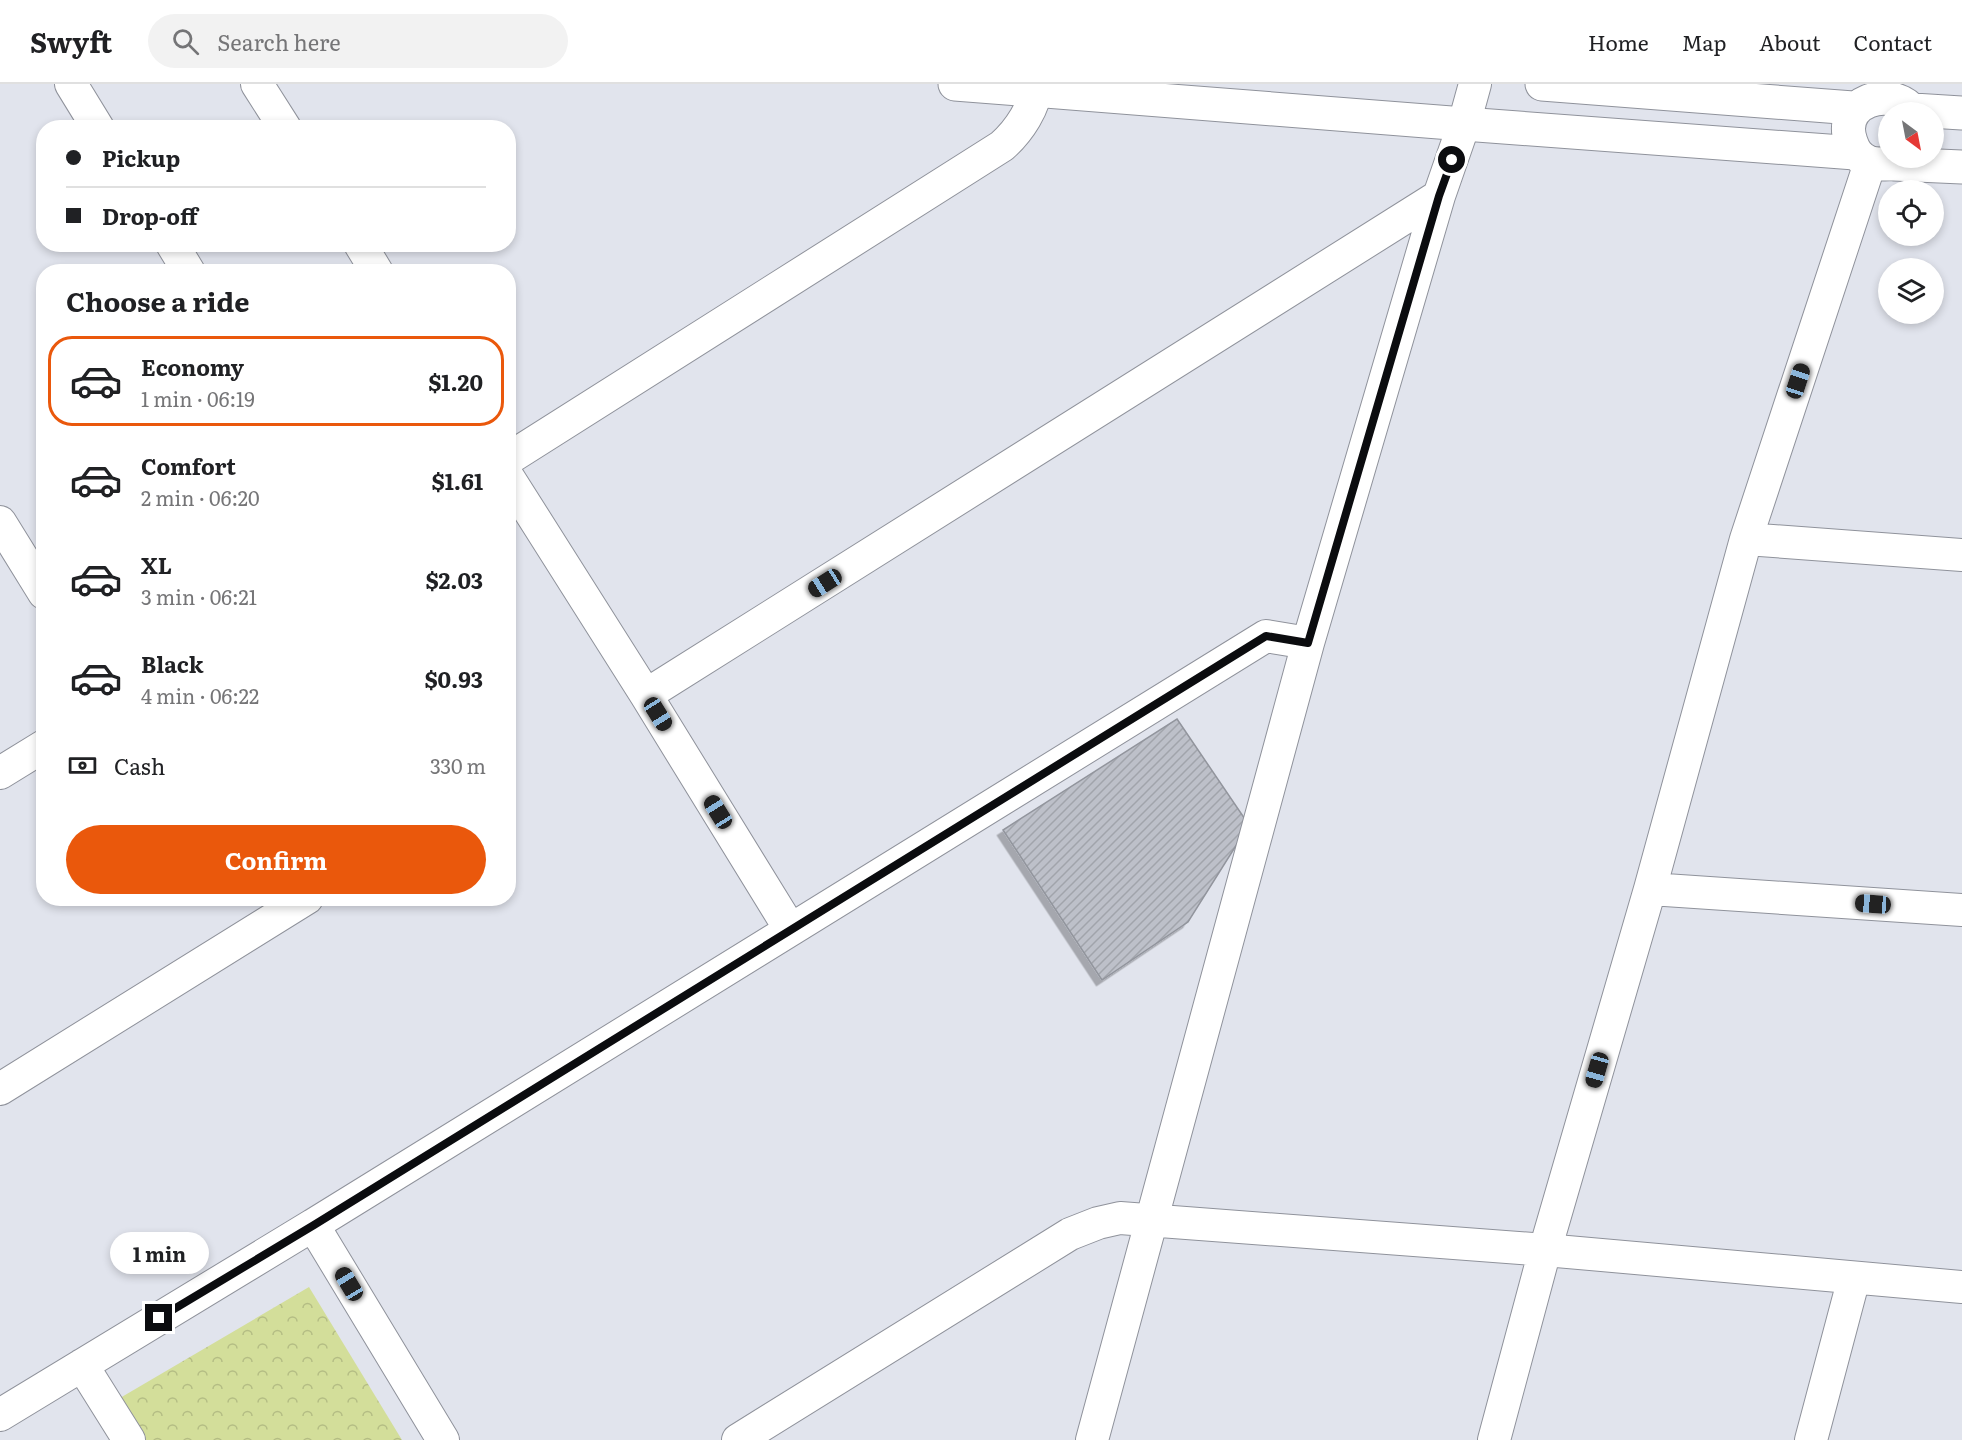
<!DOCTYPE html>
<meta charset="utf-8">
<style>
body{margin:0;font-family:Literata,serif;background:#f2f2f2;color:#202124;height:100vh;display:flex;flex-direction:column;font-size:22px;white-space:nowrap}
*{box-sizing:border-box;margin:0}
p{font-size:20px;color:#757577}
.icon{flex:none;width:33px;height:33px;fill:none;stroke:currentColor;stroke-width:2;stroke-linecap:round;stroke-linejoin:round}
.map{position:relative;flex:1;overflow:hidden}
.details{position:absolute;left:36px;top:180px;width:480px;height:642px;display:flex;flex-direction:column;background:#fff;border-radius:24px;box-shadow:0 3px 9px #0003}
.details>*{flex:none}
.hud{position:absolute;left:36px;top:36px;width:480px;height:132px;border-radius:24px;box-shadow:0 3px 9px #0003;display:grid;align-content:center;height:132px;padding:0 30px;background:#fff}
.needle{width:39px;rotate:148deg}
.tools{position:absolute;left:1878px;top:18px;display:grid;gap:12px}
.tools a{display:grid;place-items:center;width:66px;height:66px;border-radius:50%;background:#fff;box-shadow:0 3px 9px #0003;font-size:30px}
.end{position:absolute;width:27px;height:27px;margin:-14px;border:8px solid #0b0c0f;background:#fff;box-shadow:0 0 0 3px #fff}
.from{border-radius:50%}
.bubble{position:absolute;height:42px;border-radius:21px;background:#fff;box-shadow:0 3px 9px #0003;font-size:20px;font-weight:700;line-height:42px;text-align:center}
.car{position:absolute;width:18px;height:36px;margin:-18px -9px;border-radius:8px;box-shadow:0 0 4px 2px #0007;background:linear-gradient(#222 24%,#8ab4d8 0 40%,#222 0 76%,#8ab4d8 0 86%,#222 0)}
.hud b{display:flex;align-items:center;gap:21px;height:57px;font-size:22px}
.hud b+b{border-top:2px solid #e0e0e0}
.hud i{width:15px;height:15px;background:#202124}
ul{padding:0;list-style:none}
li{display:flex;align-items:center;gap:18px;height:90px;margin:0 12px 9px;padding:0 18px;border:3px solid transparent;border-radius:24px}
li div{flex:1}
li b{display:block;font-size:22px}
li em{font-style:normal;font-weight:700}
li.selected{border-color:#ea580c}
li>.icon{width:54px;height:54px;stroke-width:1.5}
h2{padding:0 30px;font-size:27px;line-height:72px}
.pay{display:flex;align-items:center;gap:15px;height:66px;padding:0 30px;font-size:22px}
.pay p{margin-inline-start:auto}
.cta{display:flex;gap:12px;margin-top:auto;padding:12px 30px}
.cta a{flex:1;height:69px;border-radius:36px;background:#ea580c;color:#fff;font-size:24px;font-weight:700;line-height:69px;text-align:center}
header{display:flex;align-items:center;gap:36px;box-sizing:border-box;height:84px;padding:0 30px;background:#fff;border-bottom:2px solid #e0e0e0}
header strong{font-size:28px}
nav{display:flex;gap:33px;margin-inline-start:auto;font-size:21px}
.search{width:420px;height:54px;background:#f2f2f2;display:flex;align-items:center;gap:15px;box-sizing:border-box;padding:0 21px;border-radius:33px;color:#757577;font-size:22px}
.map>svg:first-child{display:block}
.park{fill:url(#park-crowns)}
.building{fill:url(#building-hatch);stroke:#92959d;stroke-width:1.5;filter:url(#shadow)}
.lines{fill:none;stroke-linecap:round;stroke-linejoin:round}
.street-casing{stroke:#8f929b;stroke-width:34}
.secondary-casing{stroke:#8f929b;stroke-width:35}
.street{stroke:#fff;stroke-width:32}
.secondary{stroke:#fff;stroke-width:33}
.route{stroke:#0b0c0f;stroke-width:8}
</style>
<header>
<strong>Swyft</strong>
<div class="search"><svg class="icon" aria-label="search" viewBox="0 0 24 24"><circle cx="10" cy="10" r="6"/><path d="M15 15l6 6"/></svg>Search here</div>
<nav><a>Home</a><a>Map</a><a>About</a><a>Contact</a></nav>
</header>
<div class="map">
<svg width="1962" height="1356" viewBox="0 0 1962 1356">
<defs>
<pattern id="park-crowns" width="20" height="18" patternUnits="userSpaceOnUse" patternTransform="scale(1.5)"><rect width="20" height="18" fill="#d3de9a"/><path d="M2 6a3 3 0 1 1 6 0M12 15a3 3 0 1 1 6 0" fill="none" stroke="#b4bd84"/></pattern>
<pattern id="building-hatch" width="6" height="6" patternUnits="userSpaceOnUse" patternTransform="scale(1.5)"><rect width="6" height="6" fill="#bdc0c9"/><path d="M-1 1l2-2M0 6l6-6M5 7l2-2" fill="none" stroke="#a1a4ab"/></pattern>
<filter id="shadow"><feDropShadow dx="-5.5" dy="5.5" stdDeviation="0" flood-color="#0004"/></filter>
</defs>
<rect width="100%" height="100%" fill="#e1e4ed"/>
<path class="park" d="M309,1203l93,153h-256l-26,-42z"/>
<path class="building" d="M1177,635l72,106 -61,97 -86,58 -99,-150z"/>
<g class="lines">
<g class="street-casing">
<path id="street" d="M71,0l27,44
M257,0l28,44
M172,160l17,28
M360,160l17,28
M508,375l494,-313c17,-15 33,-39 35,-62
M508,393l138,218 144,234
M0,438l44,71
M1746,455l216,16
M646,611l793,-499
M0,689l44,-27
M1650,805l312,21
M0,1005l307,-191
M313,1141l953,-589 42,7
M82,1281l47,75
M0,1331l313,-190 130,215
M738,1356l332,-206 28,-11 22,-5 425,32 417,37
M1092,1356l216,-797 131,-447 25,-72 11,-40
M1494,1356l51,-190 105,-361 96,-350 124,-376
M1811,1356l43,-162"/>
</g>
<g class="secondary-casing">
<path id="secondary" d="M955,0l509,40 391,29
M1542,0l311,24
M1913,26l49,3
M1902,74c-2,1 -4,4 -7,5 -6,2 -22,1 -27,-1 -10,-5 -14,-11 -17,-20 -15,-41 41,-58 62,-30
M1894,80l68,3"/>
</g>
<use href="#street" class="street"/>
<use href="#secondary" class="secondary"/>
</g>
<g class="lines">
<path class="route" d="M159,1234l155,-93 952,-589 42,7 131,-447 13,-36"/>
</g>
</svg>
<div class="tools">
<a><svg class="needle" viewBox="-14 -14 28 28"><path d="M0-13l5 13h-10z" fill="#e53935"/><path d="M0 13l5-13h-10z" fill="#757577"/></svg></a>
<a><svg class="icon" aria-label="locate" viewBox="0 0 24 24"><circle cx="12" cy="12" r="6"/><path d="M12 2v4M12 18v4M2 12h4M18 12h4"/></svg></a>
<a><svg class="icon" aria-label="layers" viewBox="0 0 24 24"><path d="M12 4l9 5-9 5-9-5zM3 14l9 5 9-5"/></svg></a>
</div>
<i class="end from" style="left:1452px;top:76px"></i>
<i class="end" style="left:159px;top:1234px"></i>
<div class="bubble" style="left:110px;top:1148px;width:99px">1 min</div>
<i class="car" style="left:1798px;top:297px;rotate:18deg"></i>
<i class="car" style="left:825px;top:499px;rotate:238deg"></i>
<i class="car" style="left:658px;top:630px;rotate:148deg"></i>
<i class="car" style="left:718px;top:728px;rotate:328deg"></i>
<i class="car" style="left:1873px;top:820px;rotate:274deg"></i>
<i class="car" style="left:1597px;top:986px;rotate:196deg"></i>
<i class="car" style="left:349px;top:1200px;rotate:329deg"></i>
<div class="hud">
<b><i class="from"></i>Pickup</b>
<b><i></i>Drop-off</b>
</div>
<section class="details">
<h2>Choose a ride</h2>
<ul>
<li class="selected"><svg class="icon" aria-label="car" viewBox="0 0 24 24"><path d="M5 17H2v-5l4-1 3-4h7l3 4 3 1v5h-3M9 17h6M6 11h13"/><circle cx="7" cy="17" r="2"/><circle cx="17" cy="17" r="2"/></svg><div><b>Economy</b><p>1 min · 06:19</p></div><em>$1.20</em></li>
<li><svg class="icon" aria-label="car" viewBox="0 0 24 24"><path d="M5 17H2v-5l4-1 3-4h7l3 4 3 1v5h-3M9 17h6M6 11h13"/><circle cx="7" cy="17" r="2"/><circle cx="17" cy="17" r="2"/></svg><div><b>Comfort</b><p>2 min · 06:20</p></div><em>$1.61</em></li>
<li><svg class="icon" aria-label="car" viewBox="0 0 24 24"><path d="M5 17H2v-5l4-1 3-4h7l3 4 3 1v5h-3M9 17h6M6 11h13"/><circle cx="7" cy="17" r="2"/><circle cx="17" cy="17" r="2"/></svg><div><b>XL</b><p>3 min · 06:21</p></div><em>$2.03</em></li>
<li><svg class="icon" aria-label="car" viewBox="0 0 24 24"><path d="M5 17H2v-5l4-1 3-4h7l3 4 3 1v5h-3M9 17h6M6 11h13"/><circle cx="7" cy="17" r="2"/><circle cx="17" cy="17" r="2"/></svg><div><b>Black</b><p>4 min · 06:22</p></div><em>$0.93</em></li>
</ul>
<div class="pay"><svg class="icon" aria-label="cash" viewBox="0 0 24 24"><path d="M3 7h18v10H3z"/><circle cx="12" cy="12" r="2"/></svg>Cash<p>330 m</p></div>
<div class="cta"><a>Confirm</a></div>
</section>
</div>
